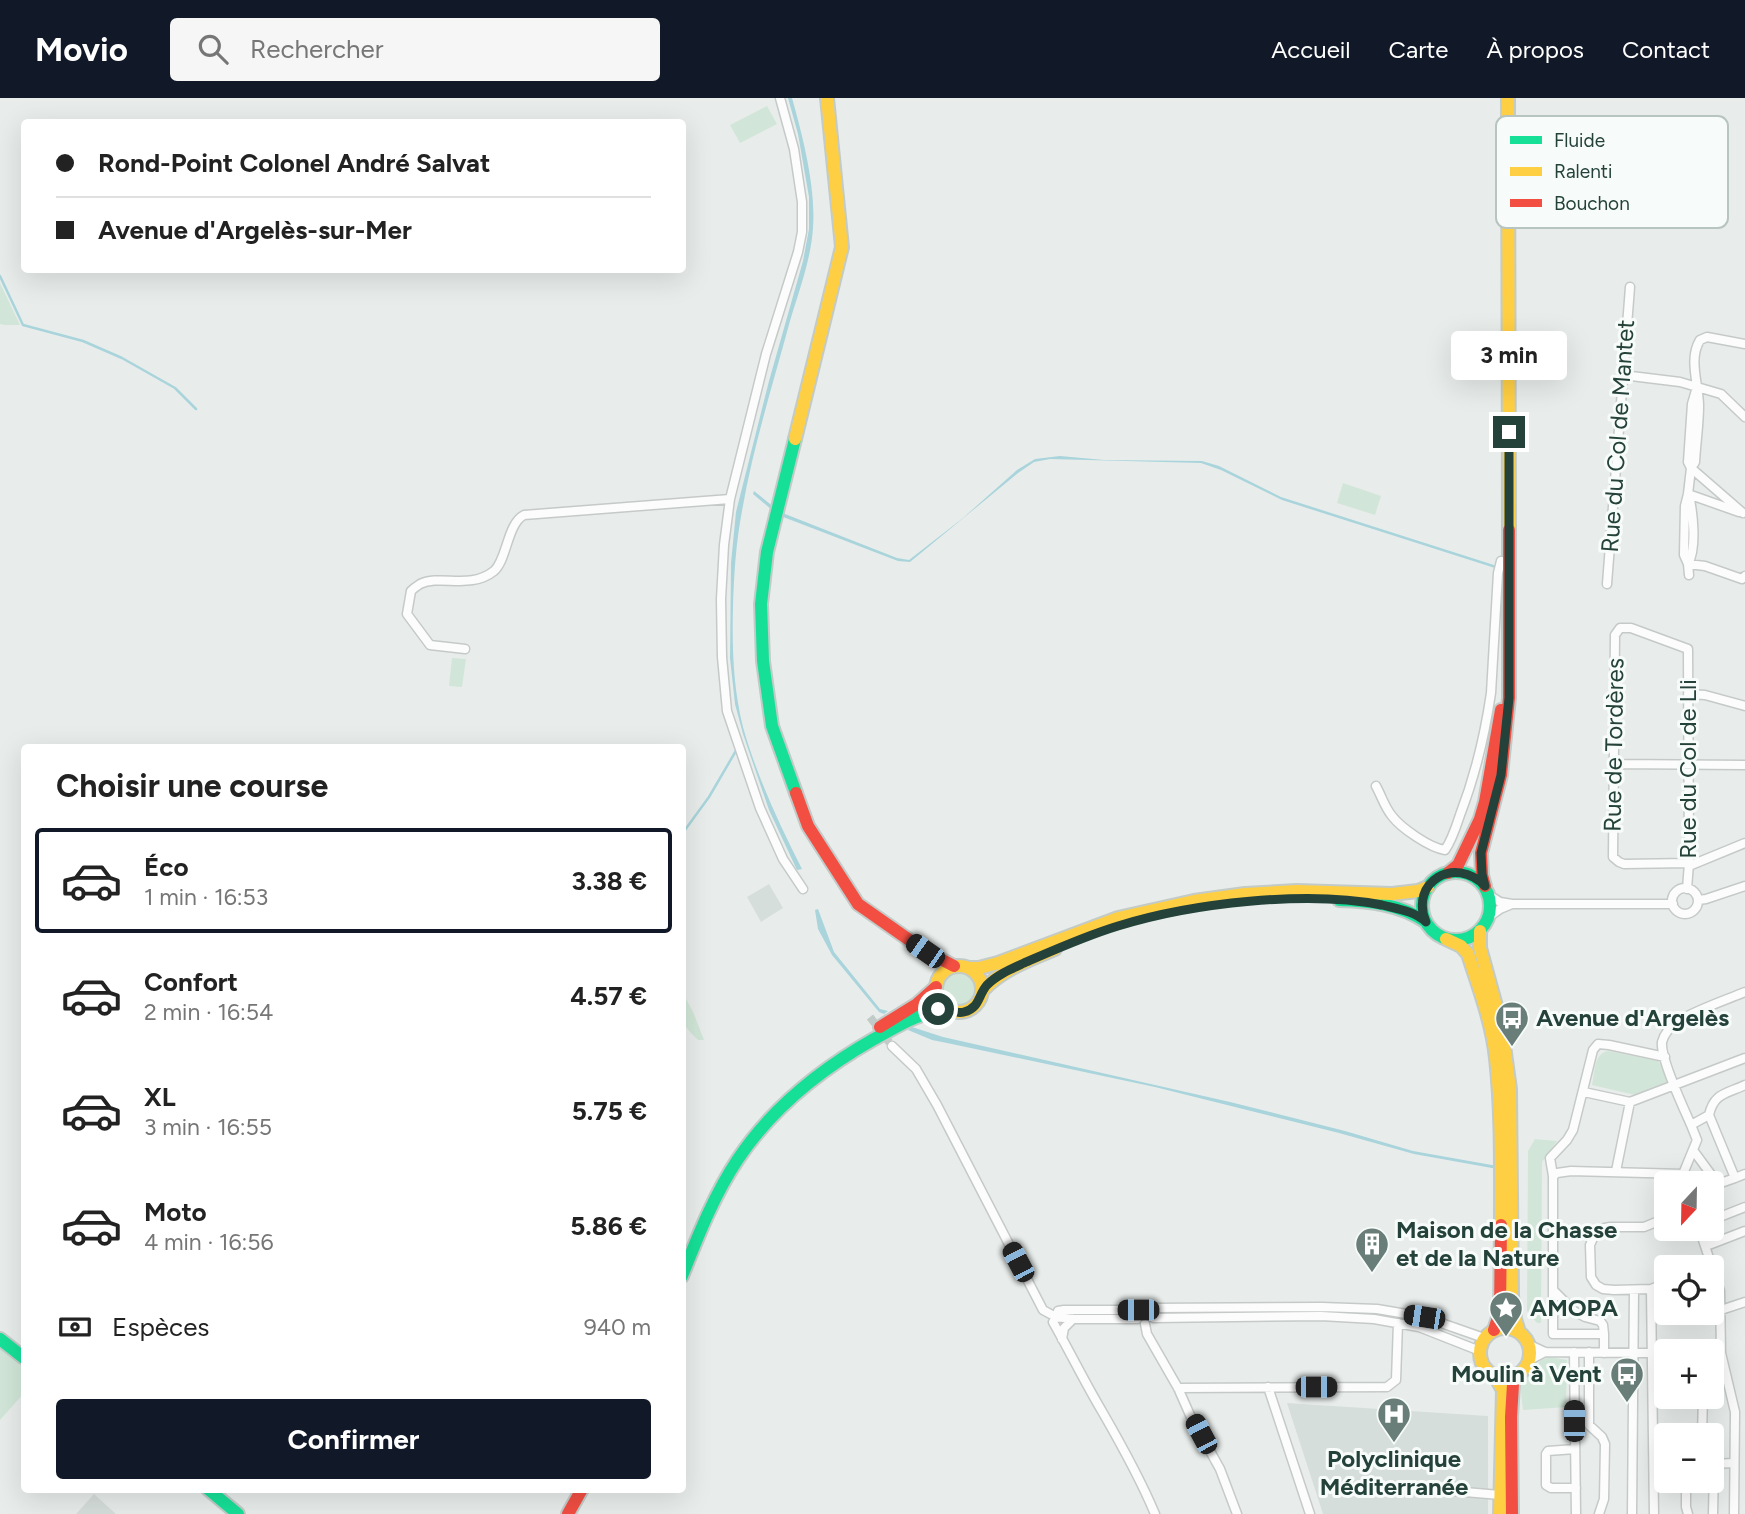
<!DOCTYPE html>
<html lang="fr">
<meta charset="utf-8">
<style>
body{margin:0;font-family:Figtree,sans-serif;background:#f6f6f6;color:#222;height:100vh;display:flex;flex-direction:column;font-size:26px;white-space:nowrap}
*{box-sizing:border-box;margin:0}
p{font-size:23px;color:#767676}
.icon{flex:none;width:38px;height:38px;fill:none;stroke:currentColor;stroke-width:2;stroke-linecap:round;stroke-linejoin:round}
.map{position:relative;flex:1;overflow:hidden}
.details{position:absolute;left:21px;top:646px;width:665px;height:749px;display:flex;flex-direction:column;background:#fff;border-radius:7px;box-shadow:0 7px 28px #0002}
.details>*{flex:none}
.banner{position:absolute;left:21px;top:21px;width:665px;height:154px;border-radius:7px;box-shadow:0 7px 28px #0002;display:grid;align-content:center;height:154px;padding:0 35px;background:#fff}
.needle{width:46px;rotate:202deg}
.tools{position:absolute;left:1654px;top:1073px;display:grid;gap:14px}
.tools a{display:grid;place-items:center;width:70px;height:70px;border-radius:7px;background:#fff;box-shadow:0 7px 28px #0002;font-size:35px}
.end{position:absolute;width:32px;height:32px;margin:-16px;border:9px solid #24423a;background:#fff;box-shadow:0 0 0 4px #fff}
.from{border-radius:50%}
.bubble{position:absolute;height:49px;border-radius:7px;background:#fff;box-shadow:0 7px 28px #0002;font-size:23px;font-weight:700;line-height:49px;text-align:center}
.car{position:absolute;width:21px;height:42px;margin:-21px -10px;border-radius:9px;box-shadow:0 0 5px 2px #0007;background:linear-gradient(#222 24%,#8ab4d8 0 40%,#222 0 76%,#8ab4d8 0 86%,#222 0)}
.banner b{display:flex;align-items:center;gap:24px;height:66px;font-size:26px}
.banner b+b{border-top:2px solid #e0e0e0}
.banner i{width:18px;height:18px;background:#222}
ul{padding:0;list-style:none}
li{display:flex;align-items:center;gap:21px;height:105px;margin:0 14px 10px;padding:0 21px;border:4px solid transparent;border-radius:7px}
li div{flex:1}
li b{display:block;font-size:26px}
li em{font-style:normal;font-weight:700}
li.on{border-color:#111827}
li>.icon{width:63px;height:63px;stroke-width:1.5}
h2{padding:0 35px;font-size:32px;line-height:84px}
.pay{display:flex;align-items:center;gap:18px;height:77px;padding:0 35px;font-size:26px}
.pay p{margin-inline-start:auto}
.button{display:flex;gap:14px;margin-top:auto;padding:14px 35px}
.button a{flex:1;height:80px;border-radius:7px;background:#111827;color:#fff;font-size:28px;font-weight:700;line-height:80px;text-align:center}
header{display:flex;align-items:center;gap:42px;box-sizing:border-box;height:98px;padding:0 35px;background:#111827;color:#fff}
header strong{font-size:33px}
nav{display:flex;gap:38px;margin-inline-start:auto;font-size:24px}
.search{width:490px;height:63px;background:#f6f6f6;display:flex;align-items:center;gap:18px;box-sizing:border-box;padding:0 24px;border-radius:7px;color:#767676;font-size:26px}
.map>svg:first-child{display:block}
.built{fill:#d6dedb}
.green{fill:#d1e6d8}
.water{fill:#a9d4db}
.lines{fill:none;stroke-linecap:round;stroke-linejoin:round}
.stream{stroke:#a9d4db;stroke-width:2.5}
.street-tunnel{stroke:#c1cbc8;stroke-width:8;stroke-dasharray:8 4;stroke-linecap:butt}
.street-casing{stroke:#c5cac8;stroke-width:11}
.fast-casing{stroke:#c3cbc8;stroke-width:16}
.slow-casing{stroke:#c3cbc8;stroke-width:16}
.jam-casing{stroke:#c3cbc8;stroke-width:16}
.street{stroke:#fcfcfc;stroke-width:8}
.fast{stroke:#16e098;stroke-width:12}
.slow{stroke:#ffcf43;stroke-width:12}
.jam{stroke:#f24e42;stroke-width:12}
.route{stroke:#24423a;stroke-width:9}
.labels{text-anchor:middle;stroke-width:6;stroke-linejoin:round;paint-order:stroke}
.street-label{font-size:24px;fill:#24423a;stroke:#f7fbf9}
.poi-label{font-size:24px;font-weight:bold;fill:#24423a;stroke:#f7fbf9;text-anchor:start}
.key{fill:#f7fbf9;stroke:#b8c4c0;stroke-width:2}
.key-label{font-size:19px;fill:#24423a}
</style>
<header>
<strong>Movio</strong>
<div class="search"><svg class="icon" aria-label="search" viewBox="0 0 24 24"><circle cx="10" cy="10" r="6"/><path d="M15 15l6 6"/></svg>Rechercher</div>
<nav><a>Accueil</a><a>Carte</a><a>À propos</a><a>Contact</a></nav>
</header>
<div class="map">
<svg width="1745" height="1416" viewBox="0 0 1745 1416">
<rect width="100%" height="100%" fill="#e8edeb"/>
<path class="built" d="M769,786l14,24 -22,14 -14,-25z
M1287,1305l201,13v98h-165z
M94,1396l22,20h-40z"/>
<path class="green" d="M767,8l10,18 -37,19 -10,-18z
M0,185l20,42h-16l-4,-1z
M1343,385l38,13 -6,19 -38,-12z
M452,560l14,1 -4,28 -13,-1z
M942 891a17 17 0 1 1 34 0a17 17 0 1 1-34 0Z
M683,895l11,21 10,26h-6c-20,-19 -16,-21 -15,-47z
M1608,953l50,10 3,4 6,17 -32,13 -43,-10c3,-12 1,-31 16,-34z
M1535,1041l22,2 -15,21 -1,161h-4l-10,-12 1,-160z
M0,1251l24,19v25l-24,27z
M1549,1259l18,3 -1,47 -43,3 -3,-25 21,-25z"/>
<path class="water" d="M788,0h4c11,39 24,90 21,130 -2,31 -14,63 -23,93 -17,63 -37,126 -48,190 -6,31 -8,63 -9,95 -1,41 0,81 10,121 14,50 36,96 59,142l-5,1 -28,-60 -26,-76 -8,-30 -5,-46 1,-95 5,-51 33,-131 34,-120 6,-32v-32l-11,-63z
M1060,358l44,4 98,1 17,5 62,31 216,69 8,7v3l-10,-8 -213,-68 -61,-30 -20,-7 -151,-4 -16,3 -16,11 -108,89 -12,-1 -120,-46 -25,-21 1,-3 26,21 117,46 12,2 54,-42 54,-48 18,-11z
M818,811l16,43 46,57 8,2 -4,3 -5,-2 -47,-57 -14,-26 -3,-19z
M912,929l31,10 287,65 115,29 68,20 90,16v3l-89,-16 -75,-21 -184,-46 -208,-44 -15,-3 -24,-10z"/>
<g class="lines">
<path class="stream" d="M0,178l23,49 60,16 39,17 53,30 21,21
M682,736l27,-37 28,-48"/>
<path class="street-tunnel" d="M870,919l22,29"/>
<g class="street-casing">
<path id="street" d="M780,0l14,51 8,53v30l-4,20 -32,102 -36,145 -6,46 -3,54 1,58 5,54 33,97 23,51 20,30
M1623,277l57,7 41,12 24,23
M1691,370l4,-6c1,-19 4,-38 4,-56 0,-21 -11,-47 1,-66l7,-3 38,7
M1691,370l52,45
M1688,396l51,18
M1688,466c9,-16 5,-51 1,-69
M1688,466l17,2 37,13 3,-3
M1689,477l-1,-11 -4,-9 1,-49 3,-12 3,-26 -3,-6 4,-58 5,-17
M1607,486l23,-297
M465,551l-35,-4 -23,-31 4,-23c3,-3 6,-5 9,-7 21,-10 50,6 74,-13 13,-11 13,-47 30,-56l206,-16
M1688,596l17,1 40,11
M1615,666l130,1
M1376,688c5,9 9,22 16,30 9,12 38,32 53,34 7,-10 11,-23 15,-35 15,-39 25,-81 31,-122l7,-120 3,-12
M1689,768l56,-23
M1672 803a13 13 0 1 1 26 0a13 13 0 1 1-26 0Z
M1687,791l2,-26 -1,-214 -57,-21h-11l-5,7 -2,222 6,5 5,2 65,-1
M1698,802l8,-1 39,-13
M1512,806h161
M1489,819l11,-8 12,-5 -12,-2 -11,-7
M892,948l24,23 21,36 106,205 13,7 17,2h64
M1584,994l46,10 115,-44
M1709,1017l26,63 10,-4
M1691,1027c-7,-16 -31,-67 -29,-83 2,-8 9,-17 16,-21 21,-12 45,-20 67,-29
M1693,1052l25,34 17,-6
M1616,1073l14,-69
M1553,1078l-3,-18 17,-18 6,-10 20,-80 5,-6 11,1 56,12
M1683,1085v-9l14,-34 -6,-15 18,-10c5,-22 17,-21 36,-30
M1666,1120l-22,9h-34l-10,2 -6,7 -4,9 1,32 5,8 7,4 11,1 37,-1 15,-6
M1712,1122l33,-13
M1699,1130l21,63 1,62 14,59 -1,102
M1706,1148l39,-15
M1703,1169l7,-7
M1651,1191l3,225
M1554,1193l20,20 11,6 15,4 3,4 1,9
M1152,1210l170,-1 55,2 47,8 60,21
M1721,1212l24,-8
M1056,1219l-3,5c17,30 32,61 50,91 19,33 37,65 52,101
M1056,1219l2,-6 6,-1h73
M1154,1220l167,-2 53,3 45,8 61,24
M1145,1226l2,10 31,54 12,27 30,54 17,45
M1062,1241l2,-11 9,-9
M1528,1246l17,8 121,1
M1574,1254l2,162
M1589,1254v73l13,12 3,7 -1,55 -5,15
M1604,1255v-19h-51v-158l4,-3 14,-2 112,3
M1528,1263l17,-9
M1268,1289l42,127
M1178,1290l209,-1 9,-7 2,-57
M1702,1337l1,-39
M1575,1351l-27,2 -2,3v31l5,3h25
M1712,1366l22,-1
M1686,1382v27l2,7
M1394,1388l106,9
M1632,1416l2,-224
M1713,1416l1,-49"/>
</g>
<g class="fast-casing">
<path id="fast" d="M795,341l-28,113 -6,52 2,57 9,65 24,67
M1422 808a34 34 0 1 1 68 0a34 34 0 1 1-68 0Z
M1339,802c30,1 62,4 87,22
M682,1178c16,-40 32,-81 56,-117 34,-51 83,-90 136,-120 24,-13 46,-28 74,-29
M0,1241l24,19
M208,1391l30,25"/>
</g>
<g class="slow-casing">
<path id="slow" d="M1508,0l1,432
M795,341l47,-192 -15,-149
M1480,833v17l21,76 9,65 2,207 3,23 4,13
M1446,841l15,7 7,8c11,34 24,68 28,104 6,55 5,111 5,167
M936 891a23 23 0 1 1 46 0a23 23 0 1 1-46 0Z
M969,870h10l19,-5 120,-45 76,-17 51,-7 52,-3 95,3 26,-3 10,-4
M983,892c20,-21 46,-30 72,-41
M1480 1255a25 25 0 1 1 50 0a25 25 0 1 1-50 0Z
M1494,1277l9,15 -3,124"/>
</g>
<g class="jam-casing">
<path id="jam" d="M796,695l12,33 50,78 67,47 29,15
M1448,775l10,-8 22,-46 5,-17 16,-92
M1485,788l-3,-11 -1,-22 20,-78 8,-77v-168
M880,929l37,-23 19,-17
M1494,1232l6,-18 1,-87
M568,1416l14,-25
M1512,1416l-1,-97 2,-33 3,-9"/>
</g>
<use href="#street" class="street"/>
<use href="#fast" class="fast"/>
<use href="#slow" class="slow"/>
<use href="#jam" class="jam"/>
</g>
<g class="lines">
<path class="route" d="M938,911c9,1 18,5 26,3 16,-4 14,-17 23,-27 10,-10 24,-16 37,-22 30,-13 61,-27 94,-37 74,-23 189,-36 264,-21 16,4 32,6 44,17 -17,-40 29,-67 59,-36l-3,-12 -1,-21 20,-78 8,-77v-266"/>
</g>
<defs>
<g id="bus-pin" transform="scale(1.75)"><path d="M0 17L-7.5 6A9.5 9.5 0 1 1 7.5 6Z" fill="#697e78" stroke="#f7fbf9"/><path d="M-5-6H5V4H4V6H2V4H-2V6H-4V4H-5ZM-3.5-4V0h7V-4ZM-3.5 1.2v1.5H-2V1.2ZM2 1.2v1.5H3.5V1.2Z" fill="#fff"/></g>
<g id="building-pin" transform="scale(1.75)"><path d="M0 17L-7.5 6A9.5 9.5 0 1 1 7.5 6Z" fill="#697e78" stroke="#f7fbf9"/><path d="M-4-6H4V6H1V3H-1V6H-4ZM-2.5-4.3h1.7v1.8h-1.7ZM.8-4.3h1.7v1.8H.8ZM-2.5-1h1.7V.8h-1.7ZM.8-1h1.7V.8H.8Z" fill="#fff"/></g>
<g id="sight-pin" transform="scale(1.75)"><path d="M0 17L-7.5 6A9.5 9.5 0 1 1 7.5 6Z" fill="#697e78" stroke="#f7fbf9"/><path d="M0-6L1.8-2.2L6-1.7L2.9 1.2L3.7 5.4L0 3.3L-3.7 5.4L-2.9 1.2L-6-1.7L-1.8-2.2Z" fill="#fff"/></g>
<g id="hospital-pin" transform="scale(1.75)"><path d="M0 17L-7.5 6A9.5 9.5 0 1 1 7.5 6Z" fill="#697e78" stroke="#f7fbf9"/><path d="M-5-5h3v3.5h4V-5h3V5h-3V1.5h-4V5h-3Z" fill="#fff"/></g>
</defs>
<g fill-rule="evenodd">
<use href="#bus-pin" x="1512" y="920"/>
<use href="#building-pin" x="1372" y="1146"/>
<use href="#sight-pin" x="1506" y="1210"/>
<use href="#bus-pin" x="1627" y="1276"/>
<use href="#hospital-pin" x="1394" y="1316"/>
</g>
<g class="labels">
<g class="street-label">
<text transform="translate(1618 338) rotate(-86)" y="8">Rue du Col de Mantet</text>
<text transform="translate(1614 647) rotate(-89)" y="8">Rue de Tordères</text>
<text transform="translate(1688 671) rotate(-90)" y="8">Rue du Col de Lli</text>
</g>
<g class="poi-label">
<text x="1536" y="928">Avenue d'Argelès</text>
<text x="1396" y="1140">Maison de la Chasse<tspan x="1396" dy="28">et de la Nature</tspan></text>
<text x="1530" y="1218">AMOPA</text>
<text x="1602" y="1284" text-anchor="end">Moulin à Vent</text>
<text x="1394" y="1369" text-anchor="middle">Polyclinique<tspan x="1394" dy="28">Méditerranée</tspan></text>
</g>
</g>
<rect x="1496" y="18" width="232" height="112" rx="10" class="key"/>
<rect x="1510" y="38" width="32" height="8" fill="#16e098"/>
<rect x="1510" y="69" width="32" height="9" fill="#ffcf43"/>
<rect x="1510" y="101" width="32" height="8" fill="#f24e42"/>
<g class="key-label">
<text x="1554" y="49">Fluide</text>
<text x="1554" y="80">Ralenti</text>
<text x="1554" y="112">Bouchon</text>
</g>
</svg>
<div class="tools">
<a><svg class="needle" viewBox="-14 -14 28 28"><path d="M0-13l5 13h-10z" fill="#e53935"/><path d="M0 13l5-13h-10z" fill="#767676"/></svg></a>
<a><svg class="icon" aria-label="locate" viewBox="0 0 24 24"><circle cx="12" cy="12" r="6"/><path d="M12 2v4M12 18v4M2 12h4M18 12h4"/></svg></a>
<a>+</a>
<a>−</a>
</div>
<i class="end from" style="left:938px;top:911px"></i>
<i class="end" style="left:1509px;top:334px"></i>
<div class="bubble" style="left:1451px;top:233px;width:116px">3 min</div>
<i class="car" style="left:925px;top:853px;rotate:305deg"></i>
<i class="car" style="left:1018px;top:1164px;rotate:332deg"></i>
<i class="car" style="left:1138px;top:1212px;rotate:270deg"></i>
<i class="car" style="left:1424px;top:1219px;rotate:279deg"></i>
<i class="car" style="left:1316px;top:1289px;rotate:90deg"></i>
<i class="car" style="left:1574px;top:1323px;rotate:0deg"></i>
<i class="car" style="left:1201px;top:1336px;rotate:332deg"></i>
<div class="banner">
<b><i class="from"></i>Rond-Point Colonel André Salvat</b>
<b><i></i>Avenue d'Argelès-sur-Mer</b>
</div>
<section class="details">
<h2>Choisir une course</h2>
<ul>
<li class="on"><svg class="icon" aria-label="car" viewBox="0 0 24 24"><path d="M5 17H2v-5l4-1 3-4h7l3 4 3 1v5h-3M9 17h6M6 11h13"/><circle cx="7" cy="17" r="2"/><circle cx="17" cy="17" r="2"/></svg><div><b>Éco</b><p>1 min · 16:53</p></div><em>3.38 €</em></li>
<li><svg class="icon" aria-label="car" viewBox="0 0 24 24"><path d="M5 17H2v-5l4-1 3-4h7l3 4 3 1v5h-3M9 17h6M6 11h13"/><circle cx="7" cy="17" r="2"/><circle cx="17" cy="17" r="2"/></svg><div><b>Confort</b><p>2 min · 16:54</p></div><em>4.57 €</em></li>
<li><svg class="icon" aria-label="car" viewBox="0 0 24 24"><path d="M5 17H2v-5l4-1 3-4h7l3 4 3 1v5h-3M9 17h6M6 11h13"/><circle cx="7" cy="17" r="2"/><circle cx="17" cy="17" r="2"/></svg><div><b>XL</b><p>3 min · 16:55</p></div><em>5.75 €</em></li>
<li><svg class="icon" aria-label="car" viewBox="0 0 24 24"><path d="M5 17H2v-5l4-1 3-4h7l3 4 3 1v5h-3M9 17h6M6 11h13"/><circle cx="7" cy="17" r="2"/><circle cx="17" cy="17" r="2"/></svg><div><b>Moto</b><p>4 min · 16:56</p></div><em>5.86 €</em></li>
</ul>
<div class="pay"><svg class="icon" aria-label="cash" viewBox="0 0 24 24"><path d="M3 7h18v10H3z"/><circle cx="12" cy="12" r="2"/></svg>Espèces<p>940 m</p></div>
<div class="button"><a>Confirmer</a></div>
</section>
</div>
